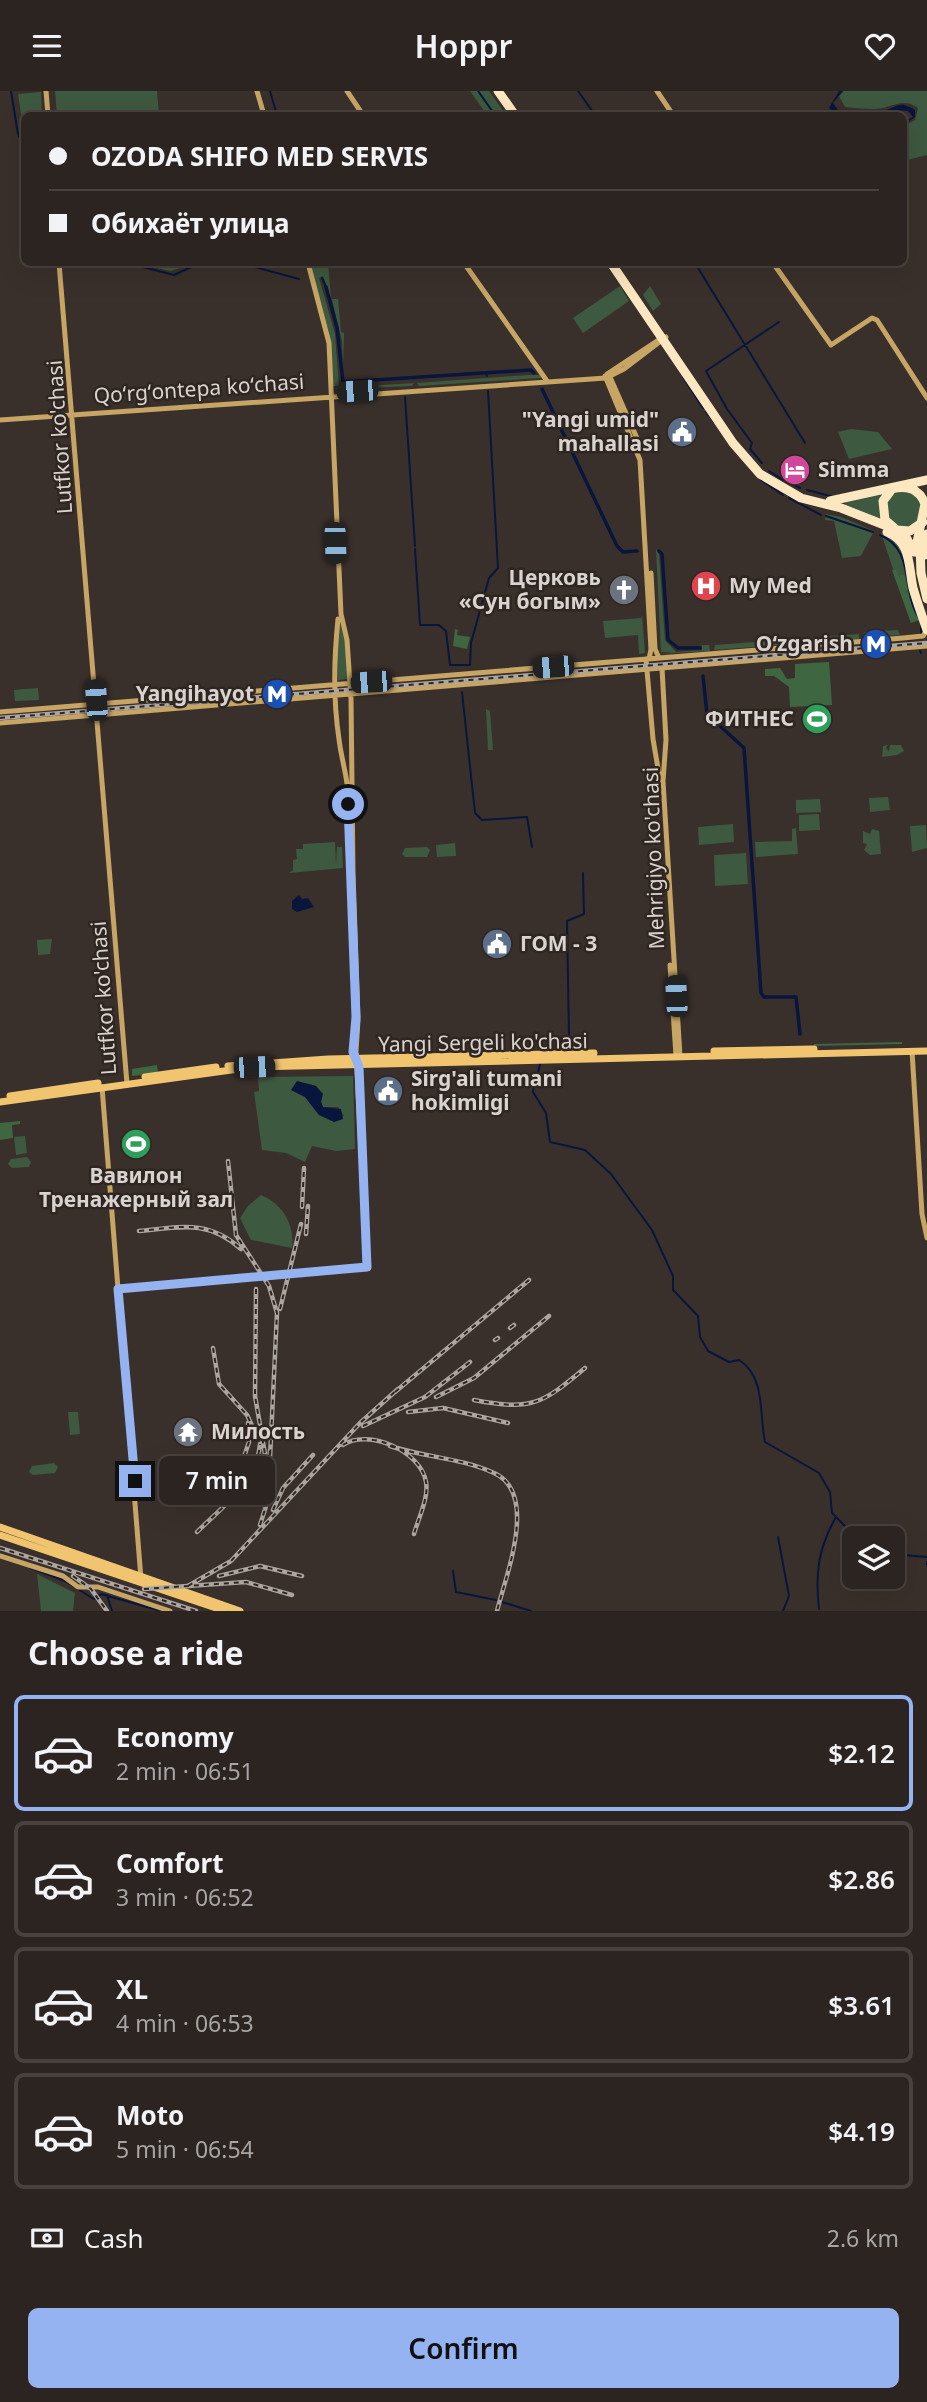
<!DOCTYPE html>
<meta charset="utf-8">
<style>
body{margin:0;font-family:"Noto Sans",sans-serif;background:#38302d;color:#f1f3f6;height:100vh;display:flex;flex-direction:column;font-size:26px;white-space:nowrap}
*{box-sizing:border-box;margin:0}
p{font-size:23px;color:#a6a4a5}
.icon{flex:none;width:38px;height:38px;fill:none;stroke:currentColor;stroke-width:2;stroke-linecap:round;stroke-linejoin:round}
.map{position:relative;height:1520px;overflow:hidden}
.panel{display:flex;flex-direction:column;background:#2c2420;flex:1}
.panel>*{flex:none}
.banner{position:absolute;left:21px;top:21px;width:886px;height:154px;border-radius:10px;box-shadow:0 7px 28px #0002,0 0 0 2px #48413e;display:grid;align-content:center;height:154px;padding:0 28px;background:#2c2420}
.controls{position:absolute;left:842px;top:1435px;display:grid;gap:14px}
.controls a{display:grid;place-items:center;width:63px;height:63px;border-radius:10px;background:#2c2420;box-shadow:0 7px 28px #0002,0 0 0 2px #48413e;font-size:35px}
.end{position:absolute;width:32px;height:32px;margin:-16px;border:9px solid #95b2f1;background:#111;box-shadow:0 0 0 4px #111}
.from{border-radius:50%}
.bubble{position:absolute;height:49px;border-radius:10px;background:#2c2420;box-shadow:0 7px 28px #0002,0 0 0 2px #48413e;font-size:23px;font-weight:600;line-height:49px;text-align:center}
.car{position:absolute;width:21px;height:42px;margin:-21px -10px;border-radius:9px;box-shadow:0 0 5px 2px #0007;background:linear-gradient(#222 24%,#8ab4d8 0 40%,#222 0 76%,#8ab4d8 0 86%,#222 0)}
.banner b{display:flex;align-items:center;gap:24px;height:66px;font-size:26px}
.banner b+b{border-top:2px solid #48413e}
.banner i{width:18px;height:18px;background:#f1f3f6}
ul{padding:0;list-style:none}
li{display:flex;align-items:center;gap:21px;height:116px;margin:0 14px 10px;padding:0 14px;border:4px solid #48413e;border-radius:10px}
li div{flex:1}
li b{display:block;font-size:26px}
li em{font-style:normal;font-weight:600}
li.on{border-color:#95b2f1}
li>.icon{width:63px;height:63px;stroke-width:1.5}
h2{padding:0 28px;font-size:32px;line-height:84px}
.pay{display:flex;align-items:center;gap:18px;height:77px;padding:0 28px;font-size:26px}
.pay p{margin-inline-start:auto}
.button{display:flex;gap:14px;margin-top:auto;padding:14px 28px}
.button a{flex:1;height:80px;border-radius:10px;background:#95b2f1;color:#111;font-size:28px;font-weight:600;line-height:80px;text-align:center}
header{display:flex;justify-content:space-between;align-items:center;height:91px;padding:0 28px;background:#2c2420;font-size:32px;font-weight:600}
.map>svg:first-child{display:block}
.green{fill:#3d593f;fill-rule:evenodd}
.forest{fill:#3d6641}
.water{fill:#08163d}
.lines{fill:none;stroke-linecap:round;stroke-linejoin:round}
.stream{stroke:#08163d;stroke-width:2}
.canal{stroke:#08163d;stroke-width:3.5}
.secondary{stroke:#c7a564;stroke-width:5}
.primary{stroke:#f1c56f;stroke-width:7}
.highway{stroke:#fce7c1;stroke-width:9}
.rail-casing{stroke:#aca5a0;stroke-width:4.5}
.rail{stroke:#2f2621;stroke-width:2;stroke-dasharray:5;stroke-linecap:butt}
.route{stroke:#95b2f1;stroke-width:9}
.labels{text-anchor:middle;stroke-width:5;stroke-linejoin:round;paint-order:stroke}
.street-label{font-size:21px;fill:#d9d3cf;stroke:#2f2621}
.poi-label{font-size:21px;font-weight:bold;fill:#d9d3cf;stroke:#2f2621;text-anchor:end}
</style>
<header><svg class="icon" aria-label="menu" viewBox="0 0 24 24"><path d="M4 6h16M4 12h16M4 18h16"/></svg>Hoppr<svg class="icon" aria-label="heart" viewBox="0 0 24 24"><path d="M12 20l-8-8c-3-5 5-10 8-4 3-6 11-1 8 4z"/></svg></header>
<div class="map">
<svg width="927" height="1520" viewBox="0 0 927 1520">
<rect width="100%" height="100%" fill="#3a302b"/>
<path class="green" d="M55,0h102l2,24h-102z
M470,0h19l17,24h-19z
M844,0h83v64l-24,6v-34l12,-7 3,-12c-16,-12 -28,1 -44,1 -10,0 -20,-1 -29,-2l-6,-11z
M41,1l1,23h-18v19l-6,-40z
M134,172h59l-22,8z
M310,172h18l3,35 -8,-22 -4,2 16,56 4,52h-6l-4,-53z
M620,195l9,15 -46,32 -10,-15z
M650,195l11,18 -8,7 -10,-16z
M332,208h6l3,33 3,1 -1,34 -1,-26z
M528,284h13v3l-122,8 -2,-3z
M414,292l-2,3 -76,3v-1z
M851,338l27,3 14,17 -43,10 -11,-27z
M886 418a18 18 0 1 1 36 0a18 18 0 1 1-36 0Z
M885,402l-6,13 4,16 -39,-16 2,-4z
M826,423l15,3 33,14 -13,25 -19,2 -8,-37 -9,-1z
M881,442c31,12 32,58 39,86l-9,4z
M656,458l3,5 6,86 11,12 26,-2v-5h7l1,6 -52,3 14,-2h-11z
M642,524l3,38 -6,1 -1,-19 -33,3 -2,-17 38,-3z
M340,532l6,16 1,40 -9,1 -2,-41z
M898,539l2,5 -37,2 1,-5z
M859,543v5l-145,11 1,-5z
M38,597l1,12 -24,1 -1,-11z
M486,618l4,2 3,39h-5z
M888,654l-2,3 3,3 1,-6h11l3,6 -7,4 -15,2 1,-11z
M888,706l2,13 -20,2 -1,-14z
M820,708l1,13 -25,1v-13z
M819,723l1,16 -21,1v-16z
M733,733l1,18 -35,3 -1,-18z
M926,734l1,23 -15,4 -2,-26z
M796,737l2,26 -42,3 -1,-15 37,-1v-12z
M872,738l7,2 2,23 -11,1 -6,-5 3,-6 -4,-1v-12l7,3z
M335,751l1,23 1,-18h5l1,21 -54,5 4,-3v-10l4,-1 -1,-10h7v-5z
M455,752l1,13 -19,1 -1,-12z
M427,756l3,3 -3,7h-22l-3,-3 3,-6z
M746,762l2,31 -33,2 -1,-31z
M52,848l-2,15 -12,1 -1,-15z
M353,985l2,73 -19,2 -24,-5 -7,16 -19,-9 -24,-3 -8,-58 5,-1 -1,-14zM303,992l13,3 7,21h15l6,9 -25,-1 -14,-18 -14,-7z
M25,1045l2,17 -11,2 -2,-18z
M27,1066l4,5 -2,5 -17,1 -4,-4 3,-5z
M261,1104c22,9 34,30 31,53l-41,-8 -11,-22 8,-12z
M68,1321h10l2,22 -10,1z
M54,1372l4,4 -3,6 -22,2 -4,-3 3,-6z
M37,1483l38,19 -2,18h-32z"/>
<path class="forest" d="M892,479h4l4,9v-4h4l4,14 -3,3 4,1 10,27 -8,3z
M455,538l3,1 -1,5 13,2 -3,12 -14,-3z
M829,571l3,43 -42,2 -1,-20 -15,-11h-9v-7l15,-1 7,11 8,-1v-14z
M902,951v2l-88,2v-2z
M157,974l1,8 -26,3v-7z
M20,1030v3l-8,1 1,13 -13,2v-17z"/>
<path class="water" d="M839,0h4l-10,12 5,7c10,2 34,5 45,1 16,-4 15,-11 32,-1v7l-12,9v-4l10,-5 -5,-6 -13,-1 -12,5 -49,-3 -5,-4z
M299,804l3,4 6,-1 6,9 -17,5 -5,-3v-8z
M297,990l19,5 7,8 -2,8 2,5 18,2 2,10 -9,3 -15,-7 -14,-18 -14,-7z"/>
<g class="lines">
<path class="stream" d="M11,0l7,43 6,12
M270,0l7,24
M478,0l17,24
M578,0l17,24
M127,172l47,12 26,-12
M240,172l59,16
M695,172l110,180
M322,187l4,9
M486,282l1,3
M683,286l20,31
M405,306l10,149
M706,321l8,10
M762,372l-12,-14 2,-6 -25,-34 -21,-38 73,-49
M769,380l14,9
M761,389l22,15
M792,393l8,4
M807,399l27,7
M789,407l32,17
M826,425l47,16
M880,444c35,14 21,56 39,83
M415,458l5,76h19l7,6 4,34h20l1,-22 18,-65 9,-10 -10,-177
M921,533v9
M920,560l1,2
M462,601l13,121 7,7 45,-3 5,30
M569,947l-2,-117 17,-7 -1,-41
M536,990l4,-17
M534,994l-1,7 13,21 4,29 35,8 26,24 41,56 21,46v14l25,26 2,21 8,14 21,11 10,-2c27,17 20,54 26,82l54,31 11,19 2,21 25,25
M778,1446l11,59 -6,15
M892,1463l35,3
M927,1471v2
M31,1477l34,13 29,18 7,-5 60,17
M453,1480l3,21 40,8
M107,1504l5,16
M502,1511l29,9
M819,1518c-4,-35 -1,-60 17,-92"/>
<path class="canal" d="M326,196l11,41 6,54 188,-12 3,3
M542,298l75,157 6,6 14,-1
M659,460l3,3 6,86 10,8h22
M703,585l4,38 37,34 17,245 3,4h32l4,37"/>
<path class="secondary" d="M46,0l2,24
M257,0l7,24
M347,0l16,24
M657,0l16,24
M59,172l68,821
M464,172l83,118
M773,172l58,82 41,-27 5,2 50,78
M607,283l56,-37
M605,285l35,84 11,189 -2,10
M610,286l30,68
M0,329l606,-42 18,-9 42,-32
M651,482l4,76 4,9
M338,528c-4,39 -5,81 1,120 2,19 8,35 9,54
M646,568l7,80 7,41
M662,577l4,72 -3,41 17,275
M0,621l903,-74 20,-2 4,-6
M0,632l927,-77
M670,874l6,91
M912,960l10,163 5,24
M102,996l39,492
M118,1198l249,-22 -11,-215 2,-32 -5,-147 -2,-174 -4,-59 -6,-26 -12,-271 -21,-80
M0,1465l63,20 15,11h20l72,24"/>
<path class="primary" d="M714,960l100,-2
M228,975l100,-7 266,-6
M145,986l71,-10
M10,1005l88,-13
M0,1011l253,-35 674,-16
M0,1436l240,84
M0,1444l225,76"/>
<path class="highway" d="M498,0l17,24
M611,172l122,180 27,31 41,24 40,10 56,22 13,1 13,-9
M830,410l97,-21
M887,441c25,11 21,33 26,56 4,14 9,28 14,42
M920,456l1,26 6,26
M914,461l-7,-13 -22,-19 -2,-19 9,-12c19,-5 32,3 35,23
M915,461l10,-48
M925,464l2,-21"/>
<g class="rail-casing">
<path id="rail" d="M0,627l927,-75
M228,1070l8,74 33,51 8,27 -7,145
M302,1116l2,-39
M139,1140c41,-4 69,-12 102,18
M306,1143l2,-28
M256,1198l-1,107 11,64
M280,1218l21,-85
M510,1237l4,-3
M495,1249l3,-2
M213,1257l6,36 28,31 9,19
M395,1301l134,-112
M436,1306l38,-19 75,-62
M474,1309c58,11 68,4 111,-32
M408,1321l35,-4 65,15
M363,1335l62,-29 45,-35
M343,1354c25,-17 78,6 83,37 3,16 -8,37 -12,52
M390,1355c33,11 72,12 104,27 45,20 12,102 3,138
M238,1384l11,-33 -1,-19
M273,1419l10,-22 30,-33
M260,1434l7,-22 3,-53
M197,1441c25,-25 60,-50 63,-88
M0,1457l196,63
M73,1485l18,13 16,22
M219,1485l41,-10 42,10
M188,1495l43,-25 129,-138 38,-34
M144,1498l102,-7 46,13"/>
</g>
<use href="#rail" class="rail"/>
</g>
<g class="lines">
<path class="route" d="M135,1390l-17,-192 249,-22 -8,-200 -6,-15 3,-35 -8,-213"/>
</g>
<defs>
<g id="civic-disc" transform="scale(1.575)"><circle r="9.5" fill="#5c6f8a" stroke="#2f2621"/><path d="M-.6-6.5H3V-4.5H.6V-3L4-1V1h2V6H-6V1h2V-1L-.6-3ZM-1.2 2.5V6h2.4V2.5Z" fill="#fff"/></g>
<g id="hotel-disc" transform="scale(1.575)"><circle r="9.5" fill="#d1479c" stroke="#2f2621"/><path d="M-6-4.5h1.5V1H6V5H4.5V3h-9V5H-6ZM-4 0a1.8 1.8 0 1 1 3.6 0ZM.5 0V-2.5h3Q6-2.5 6 0Z" fill="#fff"/></g>
<g id="hospital-disc" transform="scale(1.575)"><circle r="9.5" fill="#e0444e" stroke="#2f2621"/><path d="M-5-5h3v3.5h4V-5h3V5h-3V1.5h-4V5h-3Z" fill="#fff"/></g>
<g id="church-disc" transform="scale(1.575)"><circle r="9.5" fill="#6b7280" stroke="#2f2621"/><path d="M-1.2-6h2.4v3.5h3.3v2.4h-3.3V6h-2.4V-.1h-3.3v-2.4h3.3Z" fill="#fff"/></g>
<g id="metro-disc" transform="scale(1.575)"><circle r="9.5" fill="#1a4fb4" stroke="#2f2621"/><path d="M-5.5 5V-5H-3L0 0L3-5H5.5V5H3V-.5L0 4L-3-.5V5Z" fill="#fff"/></g>
<g id="stadium-disc" transform="scale(1.575)"><circle r="9.5" fill="#2e9e5b" stroke="#2f2621"/><path d="M0-5a6.5 5 0 1 0 0 10a6.5 5 0 1 0 0-10ZM-3.5-1.8h7v3.6h-7Z" fill="#fff"/></g>
<g id="temple-disc" transform="scale(1.575)"><circle r="9.5" fill="#6b7280" stroke="#2f2621"/><path d="M0-6L5-2H3V0L6.5 2.5H4V6H1.5V3h-3V6H-4V2.5H-6.5L-3 0V-2H-5Z" fill="#fff"/></g>
</defs>
<g fill-rule="evenodd">
<use href="#civic-disc" x="682" y="341"/>
<use href="#hotel-disc" x="795" y="379"/>
<use href="#hospital-disc" x="706" y="495"/>
<use href="#church-disc" x="624" y="499"/>
<use href="#metro-disc" x="876" y="553"/>
<use href="#metro-disc" x="277" y="603"/>
<use href="#stadium-disc" x="817" y="628"/>
<use href="#civic-disc" x="497" y="853"/>
<use href="#civic-disc" x="388" y="1000"/>
<use href="#stadium-disc" x="136" y="1053"/>
<use href="#temple-disc" x="188" y="1341"/>
</g>
<g class="labels">
<g class="street-label">
<text transform="translate(199 298) rotate(-4)" y="7">Qoʻrgʻontepa koʻchasi</text>
<text transform="translate(60 346) rotate(-94)" y="7">Lutfkor ko'chasi</text>
<text transform="translate(654 767) rotate(-92)" y="7">Mehrigiyo ko'chasi</text>
<text transform="translate(104 907) rotate(-94)" y="7">Lutfkor ko'chasi</text>
<text transform="translate(483 952) rotate(-1)" y="7">Yangi Sergeli ko'chasi</text>
</g>
<g class="poi-label">
<text x="659" y="336">"Yangi umid"<tspan x="659" dy="24">mahallasi</tspan></text>
<text x="818" y="386" text-anchor="start">Simma</text>
<text x="601" y="494">Церковь<tspan x="601" dy="24">«Сун богым»</tspan></text>
<text x="729" y="502" text-anchor="start">My Med</text>
<text x="853" y="560">O‘zgarish</text>
<text x="254" y="610">Yangihayot</text>
<text x="794" y="635">ФИТНЕС</text>
<text x="520" y="860" text-anchor="start">ГОМ - 3</text>
<text x="411" y="995" text-anchor="start">Sirg'ali tumani<tspan x="411" dy="24">hokimligi</tspan></text>
<text x="136" y="1092" text-anchor="middle">Вавилон<tspan x="136" dy="24">Тренажерный зал</tspan></text>
<text x="211" y="1348" text-anchor="start">Милость</text>
</g>
</g>
</svg>
<div class="controls">
<a><svg class="icon" aria-label="layers" viewBox="0 0 24 24"><path d="M12 4l9 5-9 5-9-5zM3 14l9 5 9-5"/></svg></a>
</div>
<i class="end from" style="left:348px;top:713px"></i>
<i class="end" style="left:135px;top:1390px"></i>
<div class="bubble" style="left:159px;top:1365px;width:116px">7 min</div>
<i class="car" style="left:357px;top:300px;rotate:266deg"></i>
<i class="car" style="left:335px;top:452px;rotate:178deg"></i>
<i class="car" style="left:553px;top:576px;rotate:265deg"></i>
<i class="car" style="left:371px;top:591px;rotate:266deg"></i>
<i class="car" style="left:96px;top:609px;rotate:356deg"></i>
<i class="car" style="left:676px;top:905px;rotate:357deg"></i>
<i class="car" style="left:254px;top:976px;rotate:88deg"></i>
<div class="banner">
<b><i class="from"></i>OZODA SHIFO MED SERVIS</b>
<b><i></i>Обихаёт улица</b>
</div>
</div>
<section class="panel">
<h2>Choose a ride</h2>
<ul>
<li class="on"><svg class="icon" aria-label="car" viewBox="0 0 24 24"><path d="M5 17H2v-5l4-1 3-4h7l3 4 3 1v5h-3M9 17h6M6 11h13"/><circle cx="7" cy="17" r="2"/><circle cx="17" cy="17" r="2"/></svg><div><b>Economy</b><p>2 min · 06:51</p></div><em>$2.12</em></li>
<li><svg class="icon" aria-label="car" viewBox="0 0 24 24"><path d="M5 17H2v-5l4-1 3-4h7l3 4 3 1v5h-3M9 17h6M6 11h13"/><circle cx="7" cy="17" r="2"/><circle cx="17" cy="17" r="2"/></svg><div><b>Comfort</b><p>3 min · 06:52</p></div><em>$2.86</em></li>
<li><svg class="icon" aria-label="car" viewBox="0 0 24 24"><path d="M5 17H2v-5l4-1 3-4h7l3 4 3 1v5h-3M9 17h6M6 11h13"/><circle cx="7" cy="17" r="2"/><circle cx="17" cy="17" r="2"/></svg><div><b>XL</b><p>4 min · 06:53</p></div><em>$3.61</em></li>
<li><svg class="icon" aria-label="car" viewBox="0 0 24 24"><path d="M5 17H2v-5l4-1 3-4h7l3 4 3 1v5h-3M9 17h6M6 11h13"/><circle cx="7" cy="17" r="2"/><circle cx="17" cy="17" r="2"/></svg><div><b>Moto</b><p>5 min · 06:54</p></div><em>$4.19</em></li>
</ul>
<div class="pay"><svg class="icon" aria-label="cash" viewBox="0 0 24 24"><path d="M3 7h18v10H3z"/><circle cx="12" cy="12" r="2"/></svg>Cash<p>2.6 km</p></div>
<div class="button"><a>Confirm</a></div>
</section>
